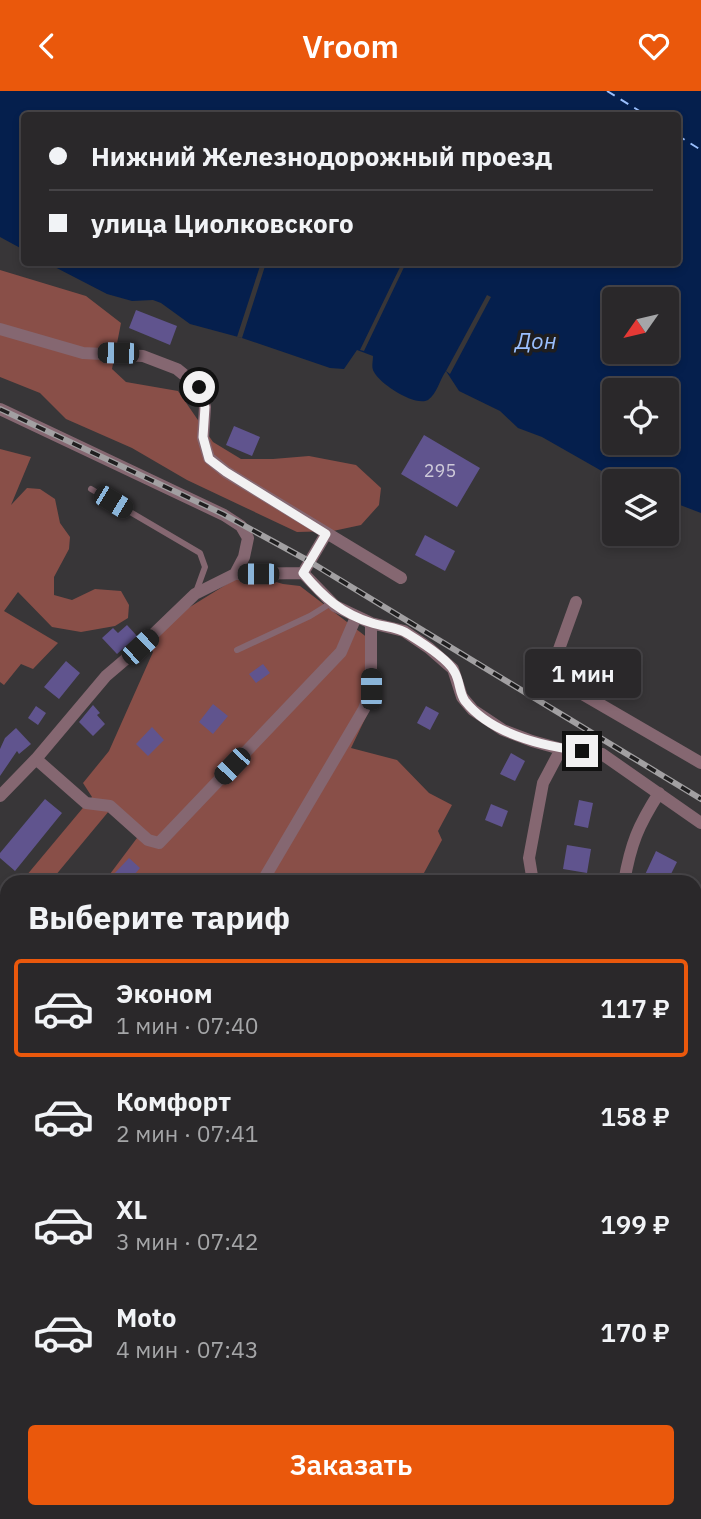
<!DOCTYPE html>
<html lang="ru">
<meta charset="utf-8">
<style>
body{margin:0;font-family:"IBM Plex Sans",sans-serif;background:#323032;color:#f1f3f6;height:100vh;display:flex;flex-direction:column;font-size:26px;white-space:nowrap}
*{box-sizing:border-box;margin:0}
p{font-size:23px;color:#a5a6a8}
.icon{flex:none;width:38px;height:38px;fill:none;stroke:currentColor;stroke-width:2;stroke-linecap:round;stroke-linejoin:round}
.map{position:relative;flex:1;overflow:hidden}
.sheet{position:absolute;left:0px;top:784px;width:702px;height:644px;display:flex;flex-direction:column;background:#2a282a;border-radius:21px 21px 0 0;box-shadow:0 4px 10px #0003,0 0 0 2px #464447}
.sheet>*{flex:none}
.guide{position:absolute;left:21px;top:21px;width:660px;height:154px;border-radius:7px;box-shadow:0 4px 10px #0003,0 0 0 2px #464447;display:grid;align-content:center;height:154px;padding:0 28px;background:#2a282a}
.needle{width:46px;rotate:236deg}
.tools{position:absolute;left:602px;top:196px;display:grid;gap:14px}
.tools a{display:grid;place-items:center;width:77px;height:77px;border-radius:7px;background:#2a282a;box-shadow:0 4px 10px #0003,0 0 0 2px #464447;font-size:35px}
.end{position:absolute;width:32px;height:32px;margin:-16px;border:9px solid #f2f1f2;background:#111;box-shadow:0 0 0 4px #111}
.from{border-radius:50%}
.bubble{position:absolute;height:49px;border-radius:7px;background:#2a282a;box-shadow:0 4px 10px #0003,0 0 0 2px #464447;font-size:23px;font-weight:600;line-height:49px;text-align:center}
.car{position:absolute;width:21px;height:42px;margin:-21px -10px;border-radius:9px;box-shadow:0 0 5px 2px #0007;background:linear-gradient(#222 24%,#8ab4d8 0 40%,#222 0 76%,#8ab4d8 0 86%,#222 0)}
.guide b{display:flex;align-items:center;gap:24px;height:66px;font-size:26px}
.guide b+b{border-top:2px solid #464447}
.guide i{width:18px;height:18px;background:#f1f3f6}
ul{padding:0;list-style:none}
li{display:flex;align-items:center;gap:21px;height:98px;margin:0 14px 10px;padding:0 14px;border:4px solid transparent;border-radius:7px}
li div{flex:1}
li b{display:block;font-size:26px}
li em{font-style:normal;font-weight:600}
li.active{border-color:#ea580c}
li>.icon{width:63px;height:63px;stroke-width:1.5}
h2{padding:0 28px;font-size:32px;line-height:84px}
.cta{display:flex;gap:14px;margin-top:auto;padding:14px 28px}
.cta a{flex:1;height:80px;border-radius:7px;background:#ea580c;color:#fff;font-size:28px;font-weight:600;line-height:80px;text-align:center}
header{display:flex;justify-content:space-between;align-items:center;height:91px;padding:0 28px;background:#ea580c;color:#fff;font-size:32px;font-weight:600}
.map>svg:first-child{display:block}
.green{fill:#894f48}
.water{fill:#051f4d;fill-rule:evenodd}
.pier{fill:#383638}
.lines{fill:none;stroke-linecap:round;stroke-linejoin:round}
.ferry{stroke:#9abffd;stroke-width:2;stroke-dasharray:9 7;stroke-linecap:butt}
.building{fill:#60548e}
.lane{stroke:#856771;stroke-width:6}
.street{stroke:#856771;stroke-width:12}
.primary{stroke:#d094aa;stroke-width:18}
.rail-casing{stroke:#a2a0a2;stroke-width:6}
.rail{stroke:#1f1e1f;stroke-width:3.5;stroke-dasharray:10;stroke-linecap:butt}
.route{stroke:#f2f1f2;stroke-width:9}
.labels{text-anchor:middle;stroke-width:7;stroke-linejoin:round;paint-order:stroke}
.number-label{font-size:18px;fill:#cecad9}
.water-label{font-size:23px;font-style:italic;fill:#9abffd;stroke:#1f1e1f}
</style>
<header><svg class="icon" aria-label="back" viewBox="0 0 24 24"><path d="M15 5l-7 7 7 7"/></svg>Vroom<svg class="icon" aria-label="heart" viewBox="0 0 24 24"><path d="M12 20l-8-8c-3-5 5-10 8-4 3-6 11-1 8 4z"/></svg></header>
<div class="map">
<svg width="701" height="1428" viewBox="0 0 701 1428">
<rect width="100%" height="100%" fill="#383638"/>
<path class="green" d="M0,179l86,26 35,27 -9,46 14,13 52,9 35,51 28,17h32l36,-3 47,9 25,23 -2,17 -18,20 -28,6 -36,1 -110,-52 -55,-32 -66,-29 -26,-26 -40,-16z
M0,358l31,8 -20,48 16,-17 13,1 15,10 5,24 10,14 -1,12 -15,28v18l18,5 23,-11 26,2 8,14 -1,13 -13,8 -34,6 -29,-5 -34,-35 -14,19 54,32 -25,26 -12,-5 -17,21 -4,-3z
M245,482l38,11 17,2 77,59v49l-26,54 46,12 32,33 23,12 -14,26 4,9 -23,42h-49l-9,-5 -3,5h-150l-7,-3 -3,3h-57l-5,-3 -2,3h-30l36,-48 -31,-23 -59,71h-29l71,-85 -9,-14 26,-32 44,-99 -4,-7 36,-35z"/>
<path class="water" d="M0,0h701v422l-34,-13v-19h-44l-23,-11 -58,-33 -24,-9 -18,-17 -41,-20 -13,-20c-6,8 -9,23 -18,29 -13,7 -48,-16 -54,-28 -3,-5 -1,-10 -1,-16l-16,-6 -13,19 -14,-1 -88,-30 -52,-14 -29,-21 -8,-3 -21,1 -25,-7 -60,-31h630v-148h-653v135l-24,-13zM614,208h53v53h-53zM614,299h53v53h-53z"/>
<path class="pier" d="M261,172h5l-24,75 -5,-1z
M402,172h4l-42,88 -4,-1z
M487,204l4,2 -41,77 -4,-3z"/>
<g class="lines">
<path class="ferry" d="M607,0l39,24
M677,44l24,15"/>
</g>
<path class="building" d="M136,219l41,16 -7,19 -41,-17z
M234,335l26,11 -8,19 -26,-11z
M424,344l56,33 -23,39 -56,-33z
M425,444l30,16 -10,20 -30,-16z
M127,534l10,11 -20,18 -15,-16 11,-10 5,5z
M66,570l14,12 -21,26 -15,-12z
M263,573l7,9 -14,10 -7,-9z
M213,613l15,12 -15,18 -14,-12z
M93,614l7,8 -3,2 8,9 -12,12 -14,-14z
M36,615l10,7 -8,12 -10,-7z
M426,615l13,7 -9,17 -13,-7z
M152,636l12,13 -16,16 -12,-12z
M16,637l15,16 -12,10 -2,-3 -17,25v-27l5,-11z
M511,662l14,8 -10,20 -15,-7z
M45,708l17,14 -47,58 -15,-13v-5z
M579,709l14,3 -5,25 -14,-3z
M491,713l17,7 -6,16 -17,-7z
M567,754l24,4 -4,24 -24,-4z
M656,760l21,11 -10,20h-18l-6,-3z
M129,767l11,10 -12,14h-5l-9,-8z"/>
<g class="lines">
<path class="lane" d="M91,398l109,64 5,14 -9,25
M237,559l73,-34 21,-13"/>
<path class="street" d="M0,238l83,24 60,3 34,13 22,18 6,20 -2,31 6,20 17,14 175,106
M0,318l224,106 17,11 7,12 -4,19 -9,17
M303,482l23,-39
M576,511l-22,61 18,25 129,75
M36,668l50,44 24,3 38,34 11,3 182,-191 15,-35
M0,705l36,-37 70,-83 34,-29 55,-53 40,-20 68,-1 32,33 36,17 33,8 25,17 24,21 9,28 11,13 30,20 29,11 29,8 41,5 99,69
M262,791l102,-173 7,-20v-66
M533,791l-4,-24 14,-75 18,-34
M624,791c7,-39 14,-56 35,-89
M0,899l7,1
M695,1041l6,4
M695,1129l6,-9
M695,1266l6,4
M0,1370l7,3
M107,1421l11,7
M212,1428l5,-7"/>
<path class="primary" d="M0,1151l7,4
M0,1171l7,3
M475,1421l11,7
M510,1421l10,7"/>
<g class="rail-casing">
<path id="rail" d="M0,318l223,105 84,46 394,239"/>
</g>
<use href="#rail" class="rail"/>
</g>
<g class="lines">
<path class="route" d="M199,296l6,20 -2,30 6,22 17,13 100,62 -23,39c20,24 39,41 69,50 12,4 26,4 36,11 13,8 39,24 46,37 6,9 5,22 11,30 26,33 77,45 117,50"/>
</g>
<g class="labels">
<g class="number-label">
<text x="440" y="386">295</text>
</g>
<g class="water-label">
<text x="536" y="258">Дон</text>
</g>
</g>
</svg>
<div class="tools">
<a><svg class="needle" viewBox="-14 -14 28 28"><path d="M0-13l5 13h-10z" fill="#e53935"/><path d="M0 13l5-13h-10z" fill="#a5a6a8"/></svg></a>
<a><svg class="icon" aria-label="locate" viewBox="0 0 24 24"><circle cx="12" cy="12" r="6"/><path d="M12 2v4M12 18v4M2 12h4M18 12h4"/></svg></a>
<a><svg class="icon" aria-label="layers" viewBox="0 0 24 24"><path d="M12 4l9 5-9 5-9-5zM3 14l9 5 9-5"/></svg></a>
</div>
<i class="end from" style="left:199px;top:296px"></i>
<i class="end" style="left:582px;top:660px"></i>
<div class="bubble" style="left:525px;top:558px;width:116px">1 мин</div>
<i class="car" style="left:118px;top:262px;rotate:271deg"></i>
<i class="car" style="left:113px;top:411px;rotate:121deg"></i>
<i class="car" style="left:258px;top:483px;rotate:270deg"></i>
<i class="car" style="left:140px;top:556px;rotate:47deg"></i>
<i class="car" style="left:371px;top:598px;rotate:0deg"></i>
<i class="car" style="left:232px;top:675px;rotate:224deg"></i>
<div class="guide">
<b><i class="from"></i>Нижний Железнодорожный проезд</b>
<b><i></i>улица Циолковского</b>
</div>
<section class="sheet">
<h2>Выберите тариф</h2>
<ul>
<li class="active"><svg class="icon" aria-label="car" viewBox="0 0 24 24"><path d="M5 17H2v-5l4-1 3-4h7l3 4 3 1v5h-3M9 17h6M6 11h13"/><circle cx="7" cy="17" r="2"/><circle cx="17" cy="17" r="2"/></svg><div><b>Эконом</b><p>1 мин · 07:40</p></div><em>117 ₽</em></li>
<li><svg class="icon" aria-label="car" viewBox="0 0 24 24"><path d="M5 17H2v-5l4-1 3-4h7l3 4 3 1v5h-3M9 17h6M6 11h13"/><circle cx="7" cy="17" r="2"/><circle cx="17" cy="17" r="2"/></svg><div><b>Комфорт</b><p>2 мин · 07:41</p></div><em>158 ₽</em></li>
<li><svg class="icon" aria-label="car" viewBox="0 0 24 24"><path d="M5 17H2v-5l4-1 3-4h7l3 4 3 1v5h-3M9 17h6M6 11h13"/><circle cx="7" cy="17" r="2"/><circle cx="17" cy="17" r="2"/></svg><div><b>XL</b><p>3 мин · 07:42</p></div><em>199 ₽</em></li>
<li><svg class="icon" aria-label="car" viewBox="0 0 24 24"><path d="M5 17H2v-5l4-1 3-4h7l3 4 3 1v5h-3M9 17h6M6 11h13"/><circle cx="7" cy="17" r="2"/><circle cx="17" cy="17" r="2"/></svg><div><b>Moto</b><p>4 мин · 07:43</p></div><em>170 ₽</em></li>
</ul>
<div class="cta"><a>Заказать</a></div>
</section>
</div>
